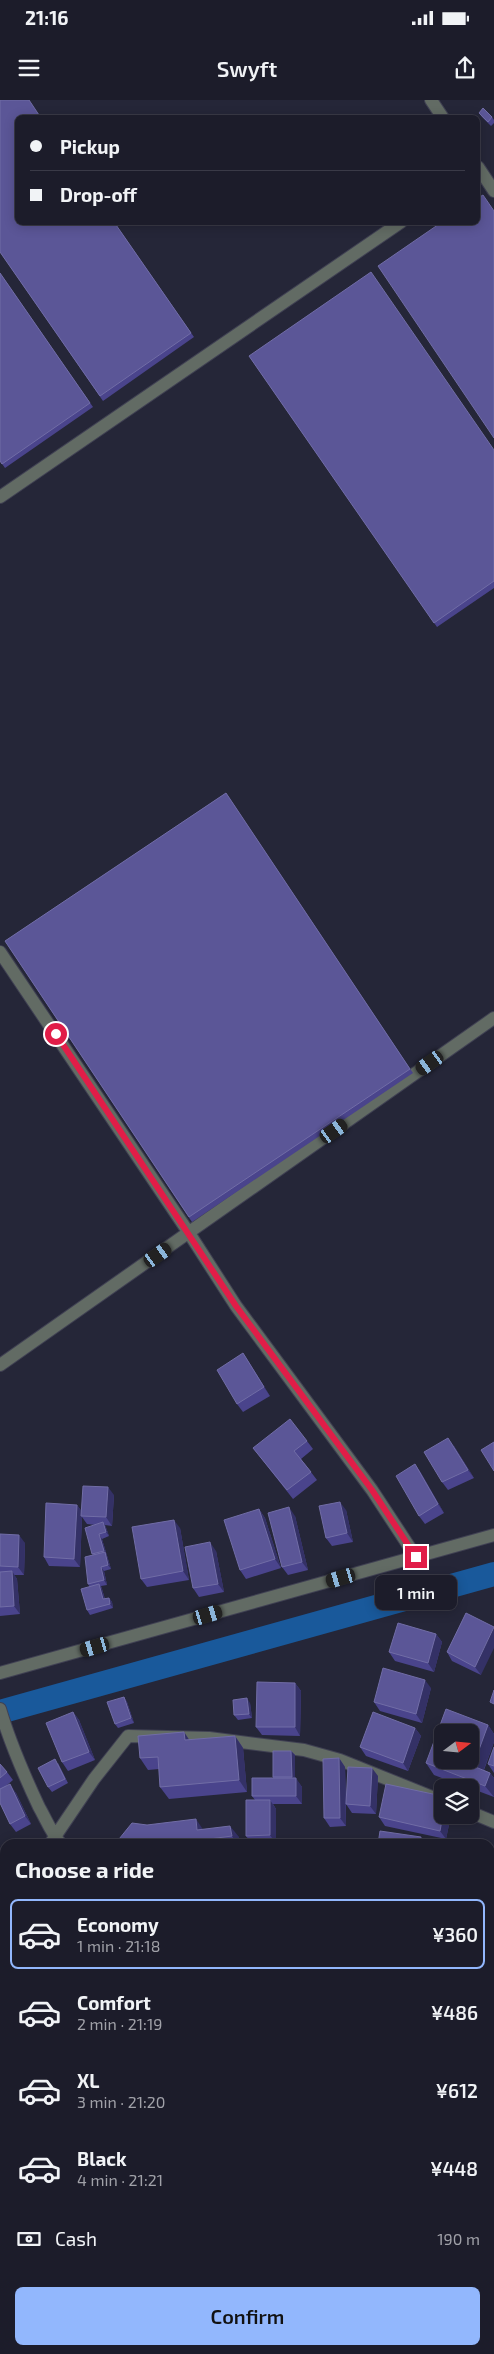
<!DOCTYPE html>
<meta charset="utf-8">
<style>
body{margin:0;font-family:"Exo 2",sans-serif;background:#292936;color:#f1f3f6;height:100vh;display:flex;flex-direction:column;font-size:19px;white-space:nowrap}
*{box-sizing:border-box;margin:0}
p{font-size:16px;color:#a0a1a8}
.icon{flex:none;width:28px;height:28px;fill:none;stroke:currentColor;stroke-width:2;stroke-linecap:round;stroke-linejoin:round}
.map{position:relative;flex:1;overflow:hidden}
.drawer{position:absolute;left:0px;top:1739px;width:495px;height:516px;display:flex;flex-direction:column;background:#1c1c2a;border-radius:15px 15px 0 0;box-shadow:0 2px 12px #0003,0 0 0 1px #3a3a47}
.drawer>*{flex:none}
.guide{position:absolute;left:15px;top:15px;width:465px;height:110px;border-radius:8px;box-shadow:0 2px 12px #0003,0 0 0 1px #3a3a47;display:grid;align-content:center;height:110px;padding:0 15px;background:#1c1c2a}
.needle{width:32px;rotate:74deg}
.buttons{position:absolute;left:434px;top:1624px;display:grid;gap:10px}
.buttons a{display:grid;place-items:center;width:45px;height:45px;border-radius:8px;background:#1c1c2a;box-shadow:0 2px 12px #0003,0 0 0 1px #3a3a47;font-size:25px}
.end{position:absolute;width:22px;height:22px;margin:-11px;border:6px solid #e11d48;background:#fff;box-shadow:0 0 0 2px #fff}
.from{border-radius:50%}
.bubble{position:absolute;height:35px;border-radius:8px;background:#1c1c2a;box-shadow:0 2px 12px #0003,0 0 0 1px #3a3a47;font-size:16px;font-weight:600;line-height:35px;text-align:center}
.car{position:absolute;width:15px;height:30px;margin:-15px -8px;border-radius:6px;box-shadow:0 0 4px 1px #0007;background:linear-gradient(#222 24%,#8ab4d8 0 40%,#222 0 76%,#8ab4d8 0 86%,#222 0)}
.guide b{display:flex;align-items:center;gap:18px;height:48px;font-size:19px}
.guide b+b{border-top:1px solid #3a3a47}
.guide i{width:12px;height:12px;background:#f1f3f6}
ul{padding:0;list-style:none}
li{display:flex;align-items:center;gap:15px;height:70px;margin:0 10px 8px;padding:0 5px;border:2px solid transparent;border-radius:8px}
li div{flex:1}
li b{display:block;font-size:19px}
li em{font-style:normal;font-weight:600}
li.active{border-color:#92b7fd}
li>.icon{width:45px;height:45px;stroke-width:1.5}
h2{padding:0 15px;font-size:22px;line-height:60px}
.pay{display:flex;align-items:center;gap:12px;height:55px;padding:0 15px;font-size:19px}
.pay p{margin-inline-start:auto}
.cta{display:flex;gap:10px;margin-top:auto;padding:10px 15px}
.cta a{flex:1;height:58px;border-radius:8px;background:#92b7fd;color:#111;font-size:20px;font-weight:600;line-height:58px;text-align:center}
.status{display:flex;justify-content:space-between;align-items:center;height:35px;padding:0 25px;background:#1c1c2a;direction:ltr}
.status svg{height:14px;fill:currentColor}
header{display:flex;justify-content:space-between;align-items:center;height:65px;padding:0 15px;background:#1c1c2a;font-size:22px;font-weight:600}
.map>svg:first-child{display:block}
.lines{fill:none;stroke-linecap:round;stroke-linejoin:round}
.canal{stroke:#19599b;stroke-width:24}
.minor-casing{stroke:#404153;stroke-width:14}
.major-casing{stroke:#404153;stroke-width:14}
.minor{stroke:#626b64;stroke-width:12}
.major{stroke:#9caea0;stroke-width:12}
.wall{fill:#4a448c}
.shaded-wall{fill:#343166}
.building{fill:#5b5697;stroke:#716da6;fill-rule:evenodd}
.route{stroke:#e11d48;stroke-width:6}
</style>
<div class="status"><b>21:16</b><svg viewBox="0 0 49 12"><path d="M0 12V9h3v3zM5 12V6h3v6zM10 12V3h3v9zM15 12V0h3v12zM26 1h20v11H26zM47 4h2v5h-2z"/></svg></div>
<header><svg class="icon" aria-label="menu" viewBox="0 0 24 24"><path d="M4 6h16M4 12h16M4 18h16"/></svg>Swyft<svg class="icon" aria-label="share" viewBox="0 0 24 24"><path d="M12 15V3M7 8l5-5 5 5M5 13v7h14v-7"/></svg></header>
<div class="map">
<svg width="494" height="2254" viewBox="0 0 494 2254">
<rect width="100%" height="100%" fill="#252638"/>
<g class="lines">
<path class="canal" d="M0,1612l494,-138"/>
<g class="minor-casing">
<path id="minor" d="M431,0l12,18
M478,67l16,24
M0,397l401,-275
M0,852l189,281 47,73 136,184 44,67
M0,1265l494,-347
M0,1573l494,-138
M0,1609c10,34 24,66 39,98 7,12 12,26 22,37
M470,1712l24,10
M50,1744l44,-65 34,-43 81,2 95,12 36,10 102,41
M0,1838l5,-9
M0,2050l5,1
M490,2059l4,1
M360,2254v-4"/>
</g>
<g class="major-casing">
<path id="major" d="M0,2180h5
M490,2224l4,1"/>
</g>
<use href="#minor" class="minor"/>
<use href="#major" class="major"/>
</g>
<path class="wall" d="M479,13l13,4 2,3v3l-3,3 -9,-9z
M114,122l80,115 -91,64 -103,-149z
M0,173l93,134 -88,61 -5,-7z
M249,256l245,94v138l-57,39z
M226,693l187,280 -221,149 -187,-281z
M243,1253l27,43 -27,16 -6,-8z
M307,1341l6,8 -12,10 16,21 -24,19 -40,-51z
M454,1346l20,32 -26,12 -6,-8z
M415,1364l6,9 23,40 -19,11 -6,-8z
M114,1395l-2,31 -7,-1 4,11 -7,3 9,30 -7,2 3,14 -6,1 1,3 3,10 4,-1 3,4 1,6 -23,7 -3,-5 3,-23 -2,-3 5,-29 -1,-1 3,-29 -8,-1 -5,-7 -2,50 -31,-1 -5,-9 33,-52 5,7z
M259,1409l6,9 16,50 -35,11 -6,-9z
M346,1410l7,32 -21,4 -6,-8z
M295,1416l13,54 -20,5 -6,-8z
M180,1428l9,52 -42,7 -6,-8z
M0,1434l25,9 -1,32h-10l3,4 3,35 -20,2z
M216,1451l8,41 -25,5 -6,-9z
M466,1513l15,62 -29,-14 -5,-9z
M436,1534l6,8 -8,30 -39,-11 -6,-9z
M295,1583l6,8 -1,45 -38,-1 -6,-8z
M431,1588l-9,35 -42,-12 -6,-9z
M124,1597l3,5 7,21 -16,5 -3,-4z
M250,1603l2,15 -14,2 -4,-5z
M73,1612l6,8 16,40 -27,11 -6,-9z
M488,1625l6,9v8l-10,28 6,3 4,5v19l-24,-9h-2l-34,-13 -8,-12z
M415,1628l6,8 -13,35 -42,-15 -6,-9z
M184,1632l5,8 46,-4 8,12 4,44 -78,7 -9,-12 -1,-18 -11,1 -8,-12z
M494,1647v26l-6,-9z
M291,1651l4,4v23l7,9v17h-29l3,5v35h-24l-6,-8 9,-36 -3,-4 21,-18v-1z
M339,1658l6,9 1,37 32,-28 -2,38 -24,-1 -6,-9v22l-16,1 -6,-9z
M58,1663l10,20 -16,9 -4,-5z
M0,1664l7,8 6,8 -7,6 10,7 15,31 -15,8 -6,-8 -10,-21z
M451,1715l-5,24 -61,-13 -6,-9z
M147,1725l56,4 36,8v7h-124z
M494,1897v31l-4,-6v-11z
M0,1909l5,2v101l-5,-2v-61l3,-8 -3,-1z
M490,2145l4,1v37h-4z
M235,2250h97l1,4h-98z"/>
<path class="shaded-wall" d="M243,1253l6,9 21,34 -6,-9z
M448,1338l6,8 20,32 -6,-8z
M415,1364l6,9 23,40 -6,-9z
M108,1387l6,8 -2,31 -6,-9z
M340,1402l6,8 7,32 -6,-9z
M77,1405l6,8 -2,3 1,1 -2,50 -6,-8z
M289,1407l6,9 13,54 -6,-8z
M259,1409l6,9 16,50 -6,-9z
M174,1420l6,8 9,52 -6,-9z
M103,1422l3,5 3,9 -3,-4z
M99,1434l3,5 9,30 -3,-4z
M19,1435l6,8 -1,32 -6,-8z
M210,1442l6,9 8,41 -6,-8z
M101,1467l3,4 3,14 -3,-5z
M12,1471l5,8 3,35 -6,-8z
M99,1484l3,5 4,15 -3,-5z
M109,1498l3,4 1,6 -3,-4z
M494,1528v20l-13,27 -6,-8z
M436,1534l6,8 -8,30 -6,-9z
M425,1580l6,8 -9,35 -6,-9z
M295,1583l6,8 -1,45 -5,-9z
M124,1597l3,5 7,21 -3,-5z
M247,1598l3,5 2,15 -3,-4z
M73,1612l6,8 16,40 -6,-8z
M488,1625l6,9v8l-13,35 -8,-11z
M415,1628l6,8 -13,35 -5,-8z
M184,1632l8,12 -7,-4z
M235,1636l8,12 4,44 -8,-12z
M291,1651l4,4v27l-3,-5z
M339,1658l6,9 1,59 -6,-8z
M372,1668l6,8 -2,38 -6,-8z
M490,1673l4,5v19l-9,-11z
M296,1678l6,9v17l-6,-8z
M10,1684l6,9 15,31 -6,-8z
M270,1700l6,9v35l-6,-9z
M443,1715h8l-5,24 -6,-8z
M196,1719l8,12 -7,-1z
M230,1726l9,11v7h-2l-5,-8z
M421,1737l5,7h-6z
M490,1762l4,5v16l-4,7z
M5,1767v21l-2,5 -3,-3v-12z
M490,1791l4,6v7l-4,8z
M490,1847l2,3 -2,11z
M490,1881l3,4 -3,18z
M494,2086v20l-4,8v-20z
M317,2250h3l3,4h-6z
M329,2250h3l1,4h-1z"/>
<path class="building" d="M0,0h29l12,18h-23v104h96l77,111 -91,63 -100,-144z
M483,8l9,9 -4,5 -9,-9z
M483,95l11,16v227l-116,-172 64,-44h36v-24z
M371,172l123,178v131l-60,42 -185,-267z
M0,173l90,130 -88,61 -2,-3z
M226,693l184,276 -221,148 -184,-276z
M243,1253l21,34 -27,17 -20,-34z
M290,1319l17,22 -13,10 17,21 -24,18 -34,-42z
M448,1338l20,32 -26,12 -18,-30z
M494,1342v29l-13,-21z
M415,1364l23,40 -19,12 -23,-40z
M83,1386l25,1 -2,30 -25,-1z
M340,1402l7,31 -21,5 -7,-32z
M46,1403l31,2 -3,54 -30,-2z
M289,1407l13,55 -20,5 -14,-54z
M259,1409l16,50 -35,11 -16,-50z
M174,1420l9,51 -42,8 -9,-52z
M103,1422l3,10 -7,2 5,17 -12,3 -7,-26z
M0,1434l19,1 -1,32 -18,-1z
M210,1442l8,42 -25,4 -8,-41z
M105,1452l3,13 -7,2 3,13 -16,4 -3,-27z
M12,1471l2,35 -14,1v-35z
M99,1484l4,15 6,-1 1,6 -23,6 -6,-21z
M466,1513l28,14 -19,40 -28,-15z
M398,1523l38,11 -8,29 -39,-11z
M383,1568l42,12 -9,34 -42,-12z
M257,1582l38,1v44h-39z
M494,1590v14l-4,-2z
M124,1597l7,21 -16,6 -8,-22z
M247,1598l2,16 -15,1 -1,-15z
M446,1609l42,16 -15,41 17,7 -5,13 -59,-23zM442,1632h28v28h-28z
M73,1612l16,40 -27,10 -16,-39z
M373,1612l42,16 -12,35 -43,-16z
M184,1632l1,8 50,-4 4,44 -79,7 -2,-30 -18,1 -2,-22z
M494,1647v19l-6,-2z
M273,1651h18l1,26h-19z
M339,1658l1,60h-16l-1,-59z
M55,1659l10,20 -17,8 -10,-19z
M0,1664l7,8 -7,6z
M348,1667l24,1 -2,38 -24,-2z
M252,1678h44v18h-44z
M10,1684l15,32 -15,8 -10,-21v-14z
M386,1684l56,12v19h1l-3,16 -61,-14z
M246,1700h24v35l-24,1z
M196,1719l1,11 33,-4 2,10 -60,8h-57l17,-21 15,2z
M380,1731l41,6 -1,7h-42z
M0,1755l5,3v9l-5,11z
M494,1897v24l-4,-1v-9z
M0,1909l5,2v25l-5,-2z
M4,1940h1v30l-5,-2v-19z
M0,1973l5,1v32l-5,-2z
M490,2079l4,2v5l-4,8z
M490,2145l4,1v30l-4,-1z
M490,2236l4,1v17h-11l1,-4h6z
M80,2250h15l2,4h-15z
M235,2250h82v4h-82z
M396,2250h57l11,1v3h-68z
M119,2251l2,3h-6z"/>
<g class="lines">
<path class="route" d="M56,934l180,272 136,184 44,67"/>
</g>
</svg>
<div class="buttons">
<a><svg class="needle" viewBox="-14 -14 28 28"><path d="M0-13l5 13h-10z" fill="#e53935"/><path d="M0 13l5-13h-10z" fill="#a0a1a8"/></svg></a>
<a><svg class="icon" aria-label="layers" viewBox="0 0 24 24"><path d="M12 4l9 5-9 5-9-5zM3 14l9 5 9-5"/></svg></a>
</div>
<i class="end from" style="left:56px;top:934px"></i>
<i class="end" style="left:416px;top:1457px"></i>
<div class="bubble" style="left:375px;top:1475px;width:82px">1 min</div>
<i class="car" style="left:430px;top:963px;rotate:235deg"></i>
<i class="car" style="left:334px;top:1031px;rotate:55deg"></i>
<i class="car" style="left:158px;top:1155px;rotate:55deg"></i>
<i class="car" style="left:341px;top:1478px;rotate:254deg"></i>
<i class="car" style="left:208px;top:1515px;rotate:74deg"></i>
<i class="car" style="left:95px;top:1547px;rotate:254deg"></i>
<div class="guide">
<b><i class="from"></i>Pickup</b>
<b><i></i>Drop-off</b>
</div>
<section class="drawer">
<h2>Choose a ride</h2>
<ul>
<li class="active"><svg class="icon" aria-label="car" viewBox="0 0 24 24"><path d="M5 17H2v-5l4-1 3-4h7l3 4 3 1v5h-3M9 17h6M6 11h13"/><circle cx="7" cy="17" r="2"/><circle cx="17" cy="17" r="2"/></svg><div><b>Economy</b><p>1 min · 21:18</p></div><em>¥360</em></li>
<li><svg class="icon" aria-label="car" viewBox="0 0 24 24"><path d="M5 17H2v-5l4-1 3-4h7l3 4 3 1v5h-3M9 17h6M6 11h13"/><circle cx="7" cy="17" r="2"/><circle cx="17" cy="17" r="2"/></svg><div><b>Comfort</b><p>2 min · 21:19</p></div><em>¥486</em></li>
<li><svg class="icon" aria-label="car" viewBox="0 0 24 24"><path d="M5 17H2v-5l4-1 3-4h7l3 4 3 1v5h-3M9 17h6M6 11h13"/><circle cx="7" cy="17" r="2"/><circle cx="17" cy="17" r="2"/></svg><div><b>XL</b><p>3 min · 21:20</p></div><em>¥612</em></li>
<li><svg class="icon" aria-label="car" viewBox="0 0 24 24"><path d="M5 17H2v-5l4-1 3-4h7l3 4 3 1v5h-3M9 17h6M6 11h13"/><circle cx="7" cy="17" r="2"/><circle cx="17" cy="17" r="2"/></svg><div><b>Black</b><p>4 min · 21:21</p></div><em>¥448</em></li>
</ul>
<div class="pay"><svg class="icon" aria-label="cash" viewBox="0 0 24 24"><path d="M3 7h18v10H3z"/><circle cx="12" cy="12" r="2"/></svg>Cash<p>190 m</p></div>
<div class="cta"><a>Confirm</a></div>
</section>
</div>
